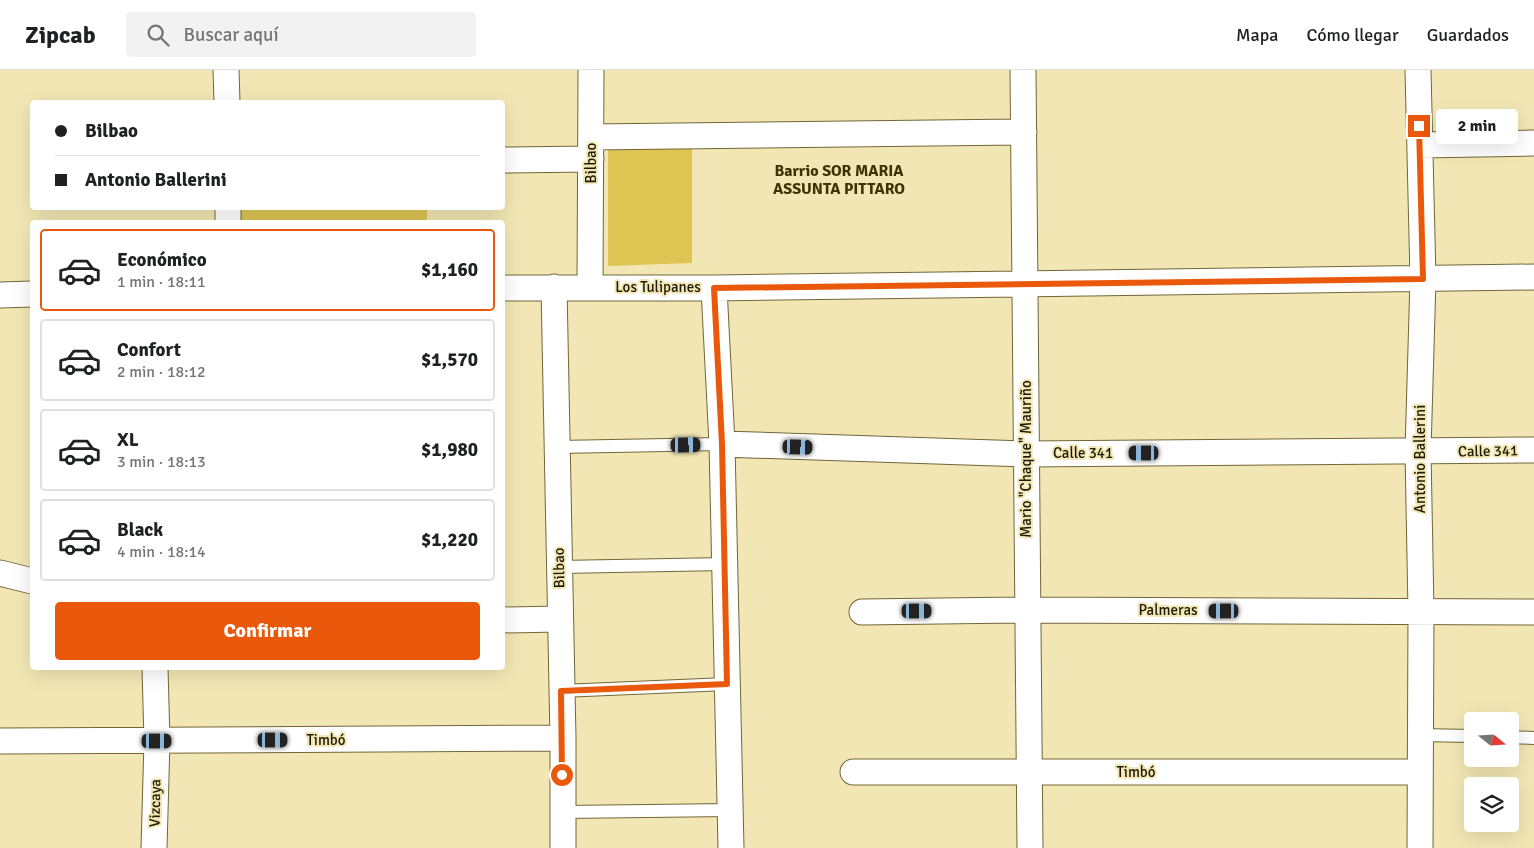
<!DOCTYPE html>
<html lang="es">
<meta charset="utf-8">
<style>
body{margin:0;font-family:Signika,sans-serif;background:#f2f2f2;color:#202124;height:100vh;display:flex;flex-direction:column;font-size:19px;white-space:nowrap}
*{box-sizing:border-box;margin:0}
p{font-size:16px;color:#757577}
.icon{flex:none;width:28px;height:28px;fill:none;stroke:currentColor;stroke-width:2;stroke-linecap:round;stroke-linejoin:round}
.map{position:relative;flex:1;overflow:hidden}
.panel{position:absolute;left:30px;top:150px;width:475px;height:450px;display:flex;flex-direction:column;background:#fff;border-radius:5px;box-shadow:0 5px 20px #0002}
.panel>*{flex:none}
.top-card{position:absolute;left:30px;top:30px;width:475px;height:110px;border-radius:5px;box-shadow:0 5px 20px #0002;display:grid;align-content:center;height:110px;padding:0 25px;background:#fff}
.needle{width:32px;rotate:108deg}
.tools{position:absolute;left:1464px;top:642px;display:grid;gap:10px}
.tools a{display:grid;place-items:center;width:55px;height:55px;border-radius:5px;background:#fff;box-shadow:0 5px 20px #0002;font-size:25px}
.end{position:absolute;width:22px;height:22px;margin:-11px;border:6px solid #ea580c;background:#fff;box-shadow:0 0 0 2px #fff}
.from{border-radius:50%}
.bubble{position:absolute;height:35px;border-radius:5px;background:#fff;box-shadow:0 5px 20px #0002;font-size:16px;font-weight:700;line-height:35px;text-align:center}
.car{position:absolute;width:15px;height:30px;margin:-15px -8px;border-radius:6px;box-shadow:0 0 4px 1px #0007;background:linear-gradient(#222 24%,#8ab4d8 0 40%,#222 0 76%,#8ab4d8 0 86%,#222 0)}
.top-card b{display:flex;align-items:center;gap:18px;height:48px;font-size:19px}
.top-card b+b{border-top:1px solid #e0e0e0}
.top-card i{width:12px;height:12px;background:#202124}
ul{padding:9px 0 0;list-style:none}
li{display:flex;align-items:center;gap:15px;height:82px;margin:0 10px 8px;padding:0 15px;border:2px solid #e0e0e0;border-radius:5px}
li div{flex:1}
li b{display:block;font-size:19px}
li em{font-style:normal;font-weight:700}
li.current{border-color:#ea580c}
li>.icon{width:45px;height:45px;stroke-width:1.5}
.action{display:flex;gap:10px;margin-top:auto;padding:10px 25px}
.action a{flex:1;height:58px;border-radius:5px;background:#ea580c;color:#fff;font-size:20px;font-weight:700;line-height:58px;text-align:center}
header{display:flex;align-items:center;gap:30px;box-sizing:border-box;height:70px;padding:0 25px;background:#fff;border-bottom:1px solid #e0e0e0}
header strong{font-size:24px}
nav{display:flex;gap:28px;margin-inline-start:auto;font-size:18px}
.search{width:350px;height:45px;background:#f2f2f2;display:flex;align-items:center;gap:12px;box-sizing:border-box;padding:0 18px;border-radius:5px;color:#757577;font-size:19px}
.map>svg:first-child{display:block}
.green{fill:#dec553}
.lines{fill:none;stroke-linecap:round;stroke-linejoin:round}
.lane-casing{stroke:#716638;stroke-width:14}
.street-casing{stroke:#716638;stroke-width:27}
.lane{stroke:#fff;stroke-width:12}
.street{stroke:#fff;stroke-width:25}
.route{stroke:#ea580c;stroke-width:6}
.labels{text-anchor:middle;stroke-width:4;stroke-linejoin:round;paint-order:stroke}
.street-label{font-size:15px;fill:#1f1a07;stroke:#f2e7b4}
.neighbourhood-label{font-size:16px;font-weight:bold;fill:#3d3300;stroke:#f2e7b4}
</style>
<header>
<strong>Zipcab</strong>
<div class="search"><svg class="icon" aria-label="search" viewBox="0 0 24 24"><circle cx="10" cy="10" r="6"/><path d="M15 15l6 6"/></svg>Buscar aquí</div>
<nav><a>Mapa</a><a>Cómo llegar</a><a>Guardados</a></nav>
</header>
<div class="map">
<svg width="1534" height="778" viewBox="0 0 1534 778">
<rect width="100%" height="100%" fill="#f2e7b4"/>
<path class="green" d="M692,76v117l-84,3v-118z
M236,138h191v14h-191z"/>
<g class="lines">
<g class="lane-casing">
<path id="lane" d="M557,377l165,-3
M559,497l166,-3
M561,621l166,-7
M1420,665l52,1
M1510,667l24,1
M563,742l168,-2"/>
</g>
<g class="street-casing">
<path id="street" d="M226,0l1,32
M1023,0l7,778
M1418,0l5,209 -5,172 3,160 -1,237
M591,67l433,-5
M1420,75l114,-2
M502,90l89,-1
M228,152v-14
M554,217l9,451v110
M590,217l1,-217
M502,218h212l820,-11
M714,218l8,156 9,404
M0,225l32,-1
M722,374l304,10 508,-4
M0,503l32,8
M862,542l165,-2 507,2
M502,550l57,-1
M0,671l563,-3
M853,702h567
M154,778l3,-107 -2,-73"/>
</g>
<use href="#lane" class="lane"/>
<use href="#street" class="street"/>
</g>
<g class="lines">
<path class="route" d="M562,705l-1,-84 166,-7 -5,-240 -8,-156 709,-9 -4,-153"/>
</g>
<g class="labels">
<g class="street-label">
<text transform="translate(591 93) rotate(-90)" y="5">Bilbao</text>
<text x="658" y="222">Los Tulipanes</text>
<text transform="translate(1488 381) rotate(-1)" y="5">Calle 341</text>
<text x="1083" y="388">Calle 341</text>
<text transform="translate(1026 389) rotate(-90)" y="5">Mario "Chaque" Mauriño</text>
<text transform="translate(1420 389) rotate(-90)" y="5">Antonio Ballerini</text>
<text transform="translate(559 498) rotate(-91)" y="5">Bilbao</text>
<text x="1168" y="545">Palmeras</text>
<text x="326" y="675">Timbó</text>
<text x="1136" y="707">Timbó</text>
<text transform="translate(155 733) rotate(-89)" y="5">Vizcaya</text>
</g>
<g class="neighbourhood-label">
<text x="839" y="106">Barrio SOR MARIA<tspan x="839" dy="18">ASSUNTA PITTARO</tspan></text>
</g>
</g>
</svg>
<div class="tools">
<a><svg class="needle" viewBox="-14 -14 28 28"><path d="M0-13l5 13h-10z" fill="#e53935"/><path d="M0 13l5-13h-10z" fill="#757577"/></svg></a>
<a><svg class="icon" aria-label="layers" viewBox="0 0 24 24"><path d="M12 4l9 5-9 5-9-5zM3 14l9 5 9-5"/></svg></a>
</div>
<i class="end from" style="left:562px;top:705px"></i>
<i class="end" style="left:1419px;top:56px"></i>
<div class="bubble" style="left:1436px;top:39px;width:82px">2 min</div>
<i class="car" style="left:686px;top:375px;rotate:89deg"></i>
<i class="car" style="left:798px;top:377px;rotate:92deg"></i>
<i class="car" style="left:1144px;top:383px;rotate:270deg"></i>
<i class="car" style="left:917px;top:541px;rotate:90deg"></i>
<i class="car" style="left:1224px;top:541px;rotate:270deg"></i>
<i class="car" style="left:273px;top:670px;rotate:90deg"></i>
<i class="car" style="left:157px;top:671px;rotate:90deg"></i>
<div class="top-card">
<b><i class="from"></i>Bilbao</b>
<b><i></i>Antonio Ballerini</b>
</div>
<section class="panel">
<ul>
<li class="current"><svg class="icon" aria-label="car" viewBox="0 0 24 24"><path d="M5 17H2v-5l4-1 3-4h7l3 4 3 1v5h-3M9 17h6M6 11h13"/><circle cx="7" cy="17" r="2"/><circle cx="17" cy="17" r="2"/></svg><div><b>Económico</b><p>1 min · 18:11</p></div><em>$1,160</em></li>
<li><svg class="icon" aria-label="car" viewBox="0 0 24 24"><path d="M5 17H2v-5l4-1 3-4h7l3 4 3 1v5h-3M9 17h6M6 11h13"/><circle cx="7" cy="17" r="2"/><circle cx="17" cy="17" r="2"/></svg><div><b>Confort</b><p>2 min · 18:12</p></div><em>$1,570</em></li>
<li><svg class="icon" aria-label="car" viewBox="0 0 24 24"><path d="M5 17H2v-5l4-1 3-4h7l3 4 3 1v5h-3M9 17h6M6 11h13"/><circle cx="7" cy="17" r="2"/><circle cx="17" cy="17" r="2"/></svg><div><b>XL</b><p>3 min · 18:13</p></div><em>$1,980</em></li>
<li><svg class="icon" aria-label="car" viewBox="0 0 24 24"><path d="M5 17H2v-5l4-1 3-4h7l3 4 3 1v5h-3M9 17h6M6 11h13"/><circle cx="7" cy="17" r="2"/><circle cx="17" cy="17" r="2"/></svg><div><b>Black</b><p>4 min · 18:14</p></div><em>$1,220</em></li>
</ul>
<div class="action"><a>Confirmar</a></div>
</section>
</div>
